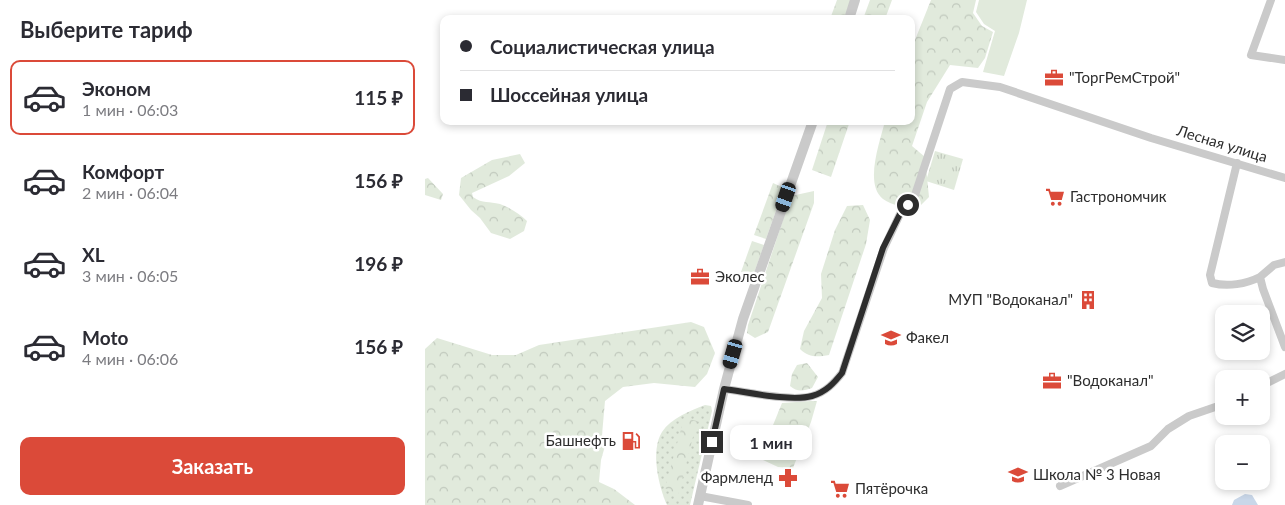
<!DOCTYPE html>
<html lang="ru">
<meta charset="utf-8">
<style>
body{margin:0;font-family:Lato,sans-serif;background:#f7f7f7;color:#2b2b33;height:100vh;display:flex;flex-direction:column;font-size:19px;white-space:nowrap}
*{box-sizing:border-box;margin:0}
p{font-size:16px;color:#7c7c81}
.icon{flex:none;width:28px;height:28px;fill:none;stroke:currentColor;stroke-width:2;stroke-linecap:round;stroke-linejoin:round}
.map{position:relative;flex:1;overflow:hidden}
.details{display:flex;flex-direction:column;background:#fff;width:425px}
.details>*{flex:none}
.top-card{position:absolute;left:15px;top:15px;width:475px;height:110px;border-radius:10px;box-shadow:0 2px 8px #0003;display:grid;align-content:center;height:110px;padding:0 20px;background:#fff}
.buttons{position:absolute;left:790px;top:305px;display:grid;gap:10px}
.buttons a{display:grid;place-items:center;width:55px;height:55px;border-radius:10px;background:#fff;box-shadow:0 2px 8px #0003;font-size:25px}
.end{position:absolute;width:22px;height:22px;margin:-11px;border:6px solid #2d2d2d;background:#fff;box-shadow:0 0 0 2px #fff}
.from{border-radius:50%}
.bubble{position:absolute;height:35px;border-radius:10px;background:#fff;box-shadow:0 2px 8px #0003;font-size:16px;font-weight:700;line-height:35px;text-align:center}
.car{position:absolute;width:15px;height:30px;margin:-15px -8px;border-radius:6px;box-shadow:0 0 4px 1px #0007;background:linear-gradient(#222 24%,#8ab4d8 0 40%,#222 0 76%,#8ab4d8 0 86%,#222 0)}
.top-card b{display:flex;align-items:center;gap:18px;height:48px;font-size:19px}
.top-card b+b{border-top:1px solid #e1e1e2}
.top-card i{width:12px;height:12px;background:#2b2b33}
ul{padding:0;list-style:none}
li{display:flex;align-items:center;gap:15px;height:75px;margin:0 10px 8px;padding:0 10px;border:2px solid transparent;border-radius:10px}
li div{flex:1}
li b{display:block;font-size:19px}
li em{font-style:normal;font-weight:700}
li.on{border-color:#db4a39}
li>.icon{width:45px;height:45px;stroke-width:1.5}
h2{padding:0 20px;font-size:22px;line-height:60px}
.primary-button{display:flex;gap:10px;margin-top:auto;padding:10px 20px}
.primary-button a{flex:1;height:58px;border-radius:10px;background:#db4a39;color:#fff;font-size:20px;font-weight:700;line-height:58px;text-align:center}
main{display:flex;flex:1;min-height:0}
.map>svg:first-child{display:block}
.grass{fill:url(#grass-dots)}
.forest{fill:url(#forest-crowns)}
.park{fill:url(#park-tufts)}
.garden{fill:#e1eadc}
.water{fill:#c9d7e9}
.lines{fill:none;stroke-linecap:round;stroke-linejoin:round}
.minor{stroke:#cacaca;stroke-width:8}
.tertiary{stroke:#cacaca;stroke-width:10}
.route{stroke:#2d2d2d;stroke-width:6}
.labels{text-anchor:middle;stroke-width:5;stroke-linejoin:round;paint-order:stroke}
.poi-label{font-size:15px;fill:#2d2d2d;stroke:#fff;text-anchor:start}
.street-label{font-size:15px;fill:#2d2d2d;stroke:#fff}
</style>
<main>
<section class="details">
<h2>Выберите тариф</h2>
<ul>
<li class="on"><svg class="icon" aria-label="car" viewBox="0 0 24 24"><path d="M5 17H2v-5l4-1 3-4h7l3 4 3 1v5h-3M9 17h6M6 11h13"/><circle cx="7" cy="17" r="2"/><circle cx="17" cy="17" r="2"/></svg><div><b>Эконом</b><p>1 мин · 06:03</p></div><em>115 ₽</em></li>
<li><svg class="icon" aria-label="car" viewBox="0 0 24 24"><path d="M5 17H2v-5l4-1 3-4h7l3 4 3 1v5h-3M9 17h6M6 11h13"/><circle cx="7" cy="17" r="2"/><circle cx="17" cy="17" r="2"/></svg><div><b>Комфорт</b><p>2 мин · 06:04</p></div><em>156 ₽</em></li>
<li><svg class="icon" aria-label="car" viewBox="0 0 24 24"><path d="M5 17H2v-5l4-1 3-4h7l3 4 3 1v5h-3M9 17h6M6 11h13"/><circle cx="7" cy="17" r="2"/><circle cx="17" cy="17" r="2"/></svg><div><b>XL</b><p>3 мин · 06:05</p></div><em>196 ₽</em></li>
<li><svg class="icon" aria-label="car" viewBox="0 0 24 24"><path d="M5 17H2v-5l4-1 3-4h7l3 4 3 1v5h-3M9 17h6M6 11h13"/><circle cx="7" cy="17" r="2"/><circle cx="17" cy="17" r="2"/></svg><div><b>Moto</b><p>4 мин · 06:06</p></div><em>156 ₽</em></li>
</ul>
<div class="primary-button"><a>Заказать</a></div>
</section>
<div class="map">
<svg width="860" height="505" viewBox="0 0 860 505">
<defs>
<pattern id="grass-dots" width="8" height="8" patternUnits="userSpaceOnUse" patternTransform="scale(1.25)"><rect width="8" height="8" fill="#e1eadc"/><path d="M2 2h.1M6 6h.1" fill="none" stroke="#c1c9bd" stroke-width="1.8" stroke-linecap="round"/></pattern>
<pattern id="forest-crowns" width="20" height="18" patternUnits="userSpaceOnUse" patternTransform="scale(1.25)"><rect width="20" height="18" fill="#e1eadc"/><path d="M2 6a3 3 0 1 1 6 0M12 15a3 3 0 1 1 6 0" fill="none" stroke="#c1c9bd"/></pattern>
<pattern id="park-tufts" width="24" height="20" patternUnits="userSpaceOnUse" patternTransform="scale(1.25)"><rect width="24" height="20" fill="#e1eadc"/><path d="M3 7l-1-3M5 7V3M7 7l1-3M15 17l-1-3M17 17v-4M19 17l1-3" fill="none" stroke="#c1c9bd"/></pattern>
</defs>
<rect width="100%" height="100%" fill="#fff"/>
<path class="grass" d="M280,405l6,1 1,5 -22,94h-23c-8,-18 -17,-54 -5,-73 9,-14 28,-21 43,-27z"/>
<path class="forest" d="M412,0h14l-7,19h-14z
M445,0h22l-7,19h-22z
M506,0h45l-3,13 9,13 11,6 -8,26 -7,10 -28,-3 -23,37 -15,44 13,11 4,40 -12,12c-10,-2 -25,-3 -34,-10 -19,-15 -3,-57 2,-78h26v-71z
M403,121h22l-19,56 -19,-7z
M95,154l5,9 -16,13 -37,17 1,4c10,7 16,4 27,7 9,3 20,10 27,17l-3,10 -14,8 -19,-6 -11,-15 -9,-8 -12,-15 2,-17 31,-18z
M3,178l15,16 -2,6 -16,-5v-16z
M348,183l11,5 -18,51 -12,-4z
M389,191v12l-46,129 -13,6 -8,-5 1,-8 43,-129z
M438,205l7,15 -4,24 -37,111c-11,2 -20,3 -29,-6l4,-18 18,-33 -1,-24 14,-44 12,-24z
M327,241l12,4 -11,31 -12,-4z
M266,322l13,5 11,26 -8,21 -12,13 -41,-4 -31,4 -18,14 -3,34 3,11 -4,14 -2,22 15,7 21,16h-210v-156l12,-11 55,17h24l23,-10z
M382,363l11,14 -6,11c-9,3 -15,4 -22,-2l2,-12 5,-9z
M386,401h6l-6,21 -18,46 -15,-1 -15,-7 6,-25 13,-32z
M259,418l13,3 -19,75 -13,-8z"/>
<path class="park" d="M510,151l28,8 -9,31 -28,-9z"/>
<path class="garden" d="M554,0h48l-8,33 -15,43 -21,-4 12,-41 -11,-7 -8,-12z"/>
<path class="water" d="M820,494l7,1 6,10h-26l2,-5z"/>
<g class="lines">
<path class="minor" d="M846,0l-20,55 34,5
M812,163l-27,112 2,8c16,4 34,1 48,-6
M860,262l-11,3 -14,12 3,12 22,58
M836,386l24,-12
M299,389c23,3 67,13 88,7 14,-4 22,-13 30,-23l42,-125 16,-34 15,-19 35,-106 12,-7 38,5 151,51 134,40
M635,486l91,-40 17,-17 21,-13 35,-12
M275,496l48,9"/>
<path class="tertiary" d="M424,19l6,-19
M273,505l26,-116 19,-70 70,-198"/>
</g>
<g class="lines">
<path class="route" d="M287,442l12,-53c23,3 67,13 88,7 14,-4 22,-13 30,-23l41,-125 17,-34 8,-9"/>
</g>
<defs>
<g id="office-bare" transform="scale(1.5)"><path d="M-6-3h4V-5.5h4V-3h4V5H-6ZM-1-4.5V-3h2v-1.5ZM-6 0V1H6V0Z" fill="#db4a39" stroke="#fff" stroke-width="2.5" paint-order="stroke"/></g>
<g id="supermarket-bare" transform="scale(1.5)"><path d="M-6-5.5h2.5l.6 2H6L4.5 2H-2.5L-4.4-4H-6ZM-1.5 3.2a1.3 1.3 0 1 0 .1 0ZM3 3.2a1.3 1.3 0 1 0 .1 0Z" fill="#db4a39" stroke="#fff" stroke-width="2.5" paint-order="stroke"/></g>
<g id="building-bare" transform="scale(1.5)"><path d="M-4-6H4V6H1V3H-1V6H-4ZM-2.5-4.3h1.7v1.8h-1.7ZM.8-4.3h1.7v1.8H.8ZM-2.5-1h1.7V.8h-1.7ZM.8-1h1.7V.8H.8Z" fill="#db4a39" stroke="#fff" stroke-width="2.5" paint-order="stroke"/></g>
<g id="school-bare" transform="scale(1.5)"><path d="M0-5L7-2L0 1L-7-2ZM-4 1L0 2.5L4 1V4Q0 6-4 4Z" fill="#db4a39" stroke="#fff" stroke-width="2.5" paint-order="stroke"/></g>
<g id="fuel-bare" transform="scale(1.5)"><path d="M-5.5-6h7V0h2V4h1.3V-2.5L3-4.5l.8-.8L6-3V5H2.5V1h-1V6h-7ZM-4.2-4.7v3.2H.2V-4.7Z" fill="#db4a39" stroke="#fff" stroke-width="2.5" paint-order="stroke"/></g>
<g id="pharmacy-bare" transform="scale(1.5)"><path d="M-2-6h4v4h4v4h-4v4h-4v-4h-4v-4h4Z" fill="#db4a39" stroke="#fff" stroke-width="2.5" paint-order="stroke"/></g>
</defs>
<g fill-rule="evenodd">
<use href="#office-bare" x="629" y="78"/>
<use href="#supermarket-bare" x="630" y="197"/>
<use href="#office-bare" x="275" y="277"/>
<use href="#building-bare" x="663" y="300"/>
<use href="#school-bare" x="466" y="338"/>
<use href="#office-bare" x="627" y="381"/>
<use href="#fuel-bare" x="206" y="441"/>
<use href="#school-bare" x="593" y="475"/>
<use href="#pharmacy-bare" x="363" y="478"/>
<use href="#supermarket-bare" x="415" y="489"/>
</g>
<g class="labels">
<g class="poi-label">
<text x="644" y="83">"ТоргРемСтрой"</text>
<text x="645" y="202">Гастрономчик</text>
<text x="290" y="282">Эколес</text>
<text x="648" y="305" text-anchor="end">МУП "Водоканал"</text>
<text x="481" y="343">Факел</text>
<text x="642" y="386">"Водоканал"</text>
<text x="191" y="446" text-anchor="end">Башнефть</text>
<text x="608" y="480">Школа № 3 Новая</text>
<text x="348" y="483" text-anchor="end">Фармленд</text>
<text x="430" y="494">Пятёрочка</text>
</g>
<g class="street-label">
<text transform="translate(797 144) rotate(17)" y="5">Лесная улица</text>
</g>
</g>
</svg>
<div class="buttons">
<a><svg class="icon" aria-label="layers" viewBox="0 0 24 24"><path d="M12 4l9 5-9 5-9-5zM3 14l9 5 9-5"/></svg></a>
<a>+</a>
<a>−</a>
</div>
<i class="end from" style="left:483px;top:205px"></i>
<i class="end" style="left:287px;top:442px"></i>
<div class="bubble" style="left:305px;top:425px;width:82px">1 мин</div>
<i class="car" style="left:361px;top:197px;rotate:199deg"></i>
<i class="car" style="left:308px;top:354px;rotate:196deg"></i>
<div class="top-card">
<b><i class="from"></i>Социалистическая улица</b>
<b><i></i>Шоссейная улица</b>
</div>
</div>
</main>
